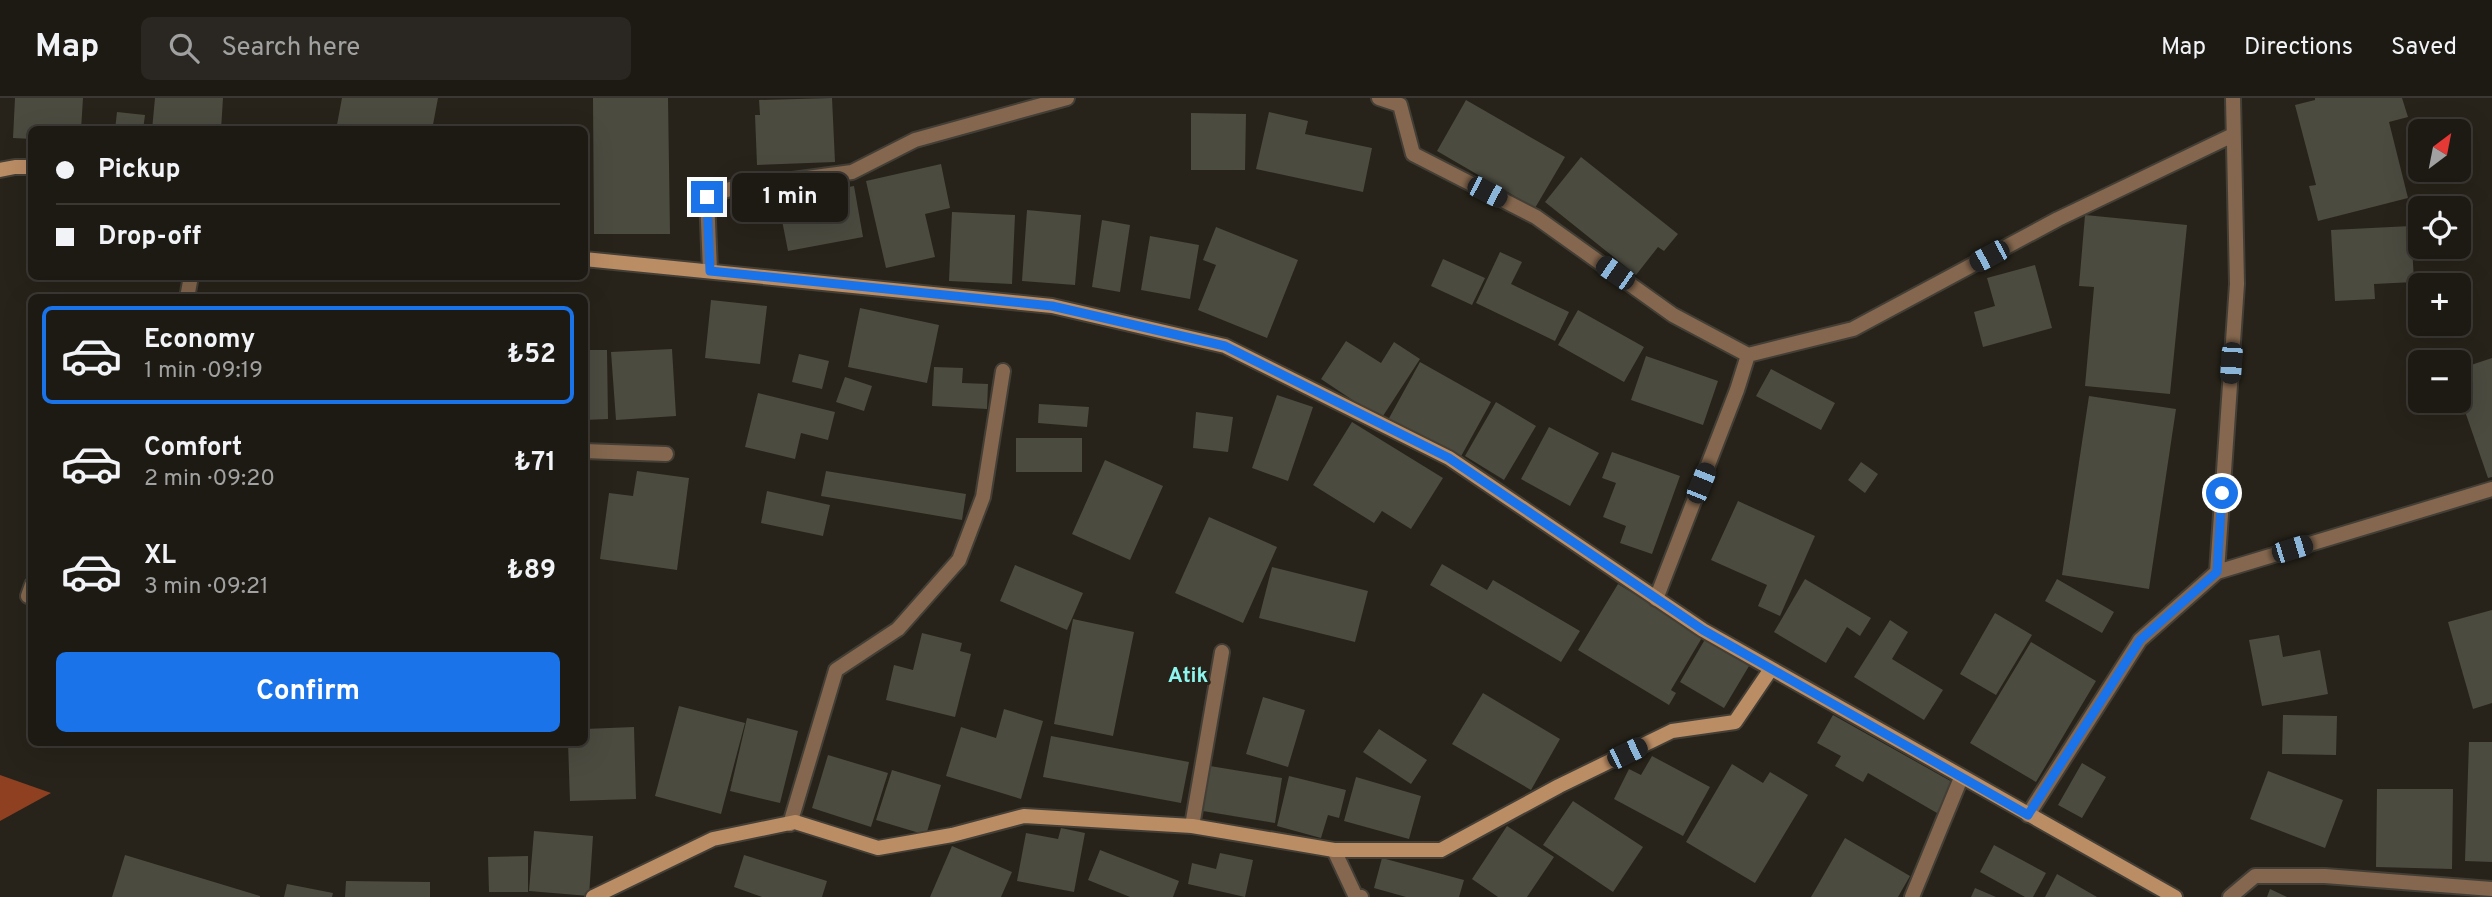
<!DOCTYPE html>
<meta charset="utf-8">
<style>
body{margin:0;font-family:Overpass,sans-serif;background:#2a2722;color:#f1f3f6;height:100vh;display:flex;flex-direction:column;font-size:26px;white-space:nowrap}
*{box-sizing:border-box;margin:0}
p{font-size:23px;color:#a0a1a0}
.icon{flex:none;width:38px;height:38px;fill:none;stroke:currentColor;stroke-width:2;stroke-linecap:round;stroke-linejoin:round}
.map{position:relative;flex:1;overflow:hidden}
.side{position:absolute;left:28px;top:196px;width:560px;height:452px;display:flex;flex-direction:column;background:#1d1a14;border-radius:10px;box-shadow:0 7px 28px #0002,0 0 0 2px #3b3834}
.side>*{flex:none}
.hud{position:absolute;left:28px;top:28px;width:560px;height:154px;border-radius:10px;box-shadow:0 7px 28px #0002,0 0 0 2px #3b3834;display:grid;align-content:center;height:154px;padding:0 28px;background:#1d1a14}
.needle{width:46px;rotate:32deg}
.tools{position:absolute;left:2408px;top:21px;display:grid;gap:14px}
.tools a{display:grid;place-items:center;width:63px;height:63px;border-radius:10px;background:#1d1a14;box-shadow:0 7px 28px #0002,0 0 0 2px #3b3834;font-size:35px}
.end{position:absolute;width:32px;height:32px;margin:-16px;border:9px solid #1a73e8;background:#fff;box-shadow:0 0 0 4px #fff}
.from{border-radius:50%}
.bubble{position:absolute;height:49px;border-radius:10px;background:#1d1a14;box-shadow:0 7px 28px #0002,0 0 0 2px #3b3834;font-size:23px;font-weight:700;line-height:49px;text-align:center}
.car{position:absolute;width:21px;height:42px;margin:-21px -10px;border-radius:9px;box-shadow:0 0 5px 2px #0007;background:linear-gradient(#222 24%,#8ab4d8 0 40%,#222 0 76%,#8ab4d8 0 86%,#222 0)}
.hud b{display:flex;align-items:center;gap:24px;height:66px;font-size:26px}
.hud b+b{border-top:2px solid #3b3834}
.hud i{width:18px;height:18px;background:#f1f3f6}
ul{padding:12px 0 0;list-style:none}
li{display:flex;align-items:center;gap:21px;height:98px;margin:0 14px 10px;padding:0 14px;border:4px solid transparent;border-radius:10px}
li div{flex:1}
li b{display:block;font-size:26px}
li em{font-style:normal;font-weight:700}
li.selected{border-color:#1a73e8}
li>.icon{width:63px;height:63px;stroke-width:1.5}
.cta{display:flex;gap:14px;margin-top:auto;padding:14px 28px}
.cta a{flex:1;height:80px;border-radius:10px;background:#1a73e8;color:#fff;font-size:28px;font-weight:700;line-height:80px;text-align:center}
header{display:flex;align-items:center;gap:42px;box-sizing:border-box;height:98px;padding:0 35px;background:#1d1a14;border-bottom:2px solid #3b3834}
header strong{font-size:33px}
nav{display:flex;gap:38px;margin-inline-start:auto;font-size:24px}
.search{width:490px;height:63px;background:#2a2722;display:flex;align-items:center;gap:18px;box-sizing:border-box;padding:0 24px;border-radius:10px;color:#a0a1a0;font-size:26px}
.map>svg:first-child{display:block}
.forest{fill:#8e4020}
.building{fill:#4b4b40}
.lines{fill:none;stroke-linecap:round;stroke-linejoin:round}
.street-casing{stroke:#433f36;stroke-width:18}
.secondary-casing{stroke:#433f36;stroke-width:18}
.street{stroke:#84674e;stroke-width:14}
.secondary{stroke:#bb8d65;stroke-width:14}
.route{stroke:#1a73e8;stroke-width:9}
.labels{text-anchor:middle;stroke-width:6;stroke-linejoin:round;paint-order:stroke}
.quarter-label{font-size:21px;font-weight:bold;fill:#8df7ef;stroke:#27231a}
</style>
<header>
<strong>Map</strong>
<div class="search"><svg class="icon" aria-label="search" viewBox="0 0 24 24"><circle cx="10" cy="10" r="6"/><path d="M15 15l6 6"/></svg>Search here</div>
<nav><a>Map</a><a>Directions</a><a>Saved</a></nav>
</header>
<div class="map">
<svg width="2492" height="799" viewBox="0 0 2492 799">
<rect width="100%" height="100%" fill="#27231a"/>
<path class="forest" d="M0,677l51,18 -51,28z"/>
<path class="building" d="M15,0h68l-2,32h-49v9l-19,-1z
M155,0h68l-2,32h-69z
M342,0h96l-6,32h-96z
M593,0h75l2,136h-76z
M832,0l3,64 -78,3 -2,-50h5l-1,-15z
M2315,0h87l6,19 -19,5 19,76 -90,23 -9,-35 7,-1 -21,-80 20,-5z
M1466,2l99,57 -30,51 -98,-57z
M117,14l28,3 -2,15h-28z
M1269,14l39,9 -3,13 67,14 -9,44 -107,-23z
M1191,15l55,1 -1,56h-54z
M1581,59l97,77 -14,17 -6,-4 -22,28 -91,-73z
M941,66l9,44 -25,6 10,43 -49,11 -20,-87z
M854,88l9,51 -75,14 -10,-51z
M1027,112l54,5 -6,70 -53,-4z
M952,114l63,3 -3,69 -63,-3z
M2085,117l102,10 -17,169 -85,-8 9,-99 -15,-1z
M1102,122l28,5 -10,67 -28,-5z
M2411,128l3,56 -40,2 1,15 -40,2 -4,-71z
M1216,129l82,33 -31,78 -69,-28 18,-45 -13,-5z
M1150,138l49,9 -9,54 -49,-9z
M1500,154l22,10 -11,22 58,28 -14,29 -79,-38z
M1443,161l42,19 -13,27 -41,-19z
M2035,167l17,63 -69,19 -9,-35 21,-6 -8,-28z
M711,202l56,6 -7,58 -55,-6z
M860,210l79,17 -12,58 -79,-16z
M1578,212l66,37 -20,35 -66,-37z
M1346,243l35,22 13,-21 26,17 -39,60 -60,-40z
M672,251l4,67 -60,4 -5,-68z
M584,252h23l1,69 -24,1z
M799,256l30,7 -7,28 -30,-7z
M1646,258l72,25 -15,44 -72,-25z
M2492,260v119l-4,1 -29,-84v-25z
M1420,264l71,40 -32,58 -71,-40z
M934,269l29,1 -1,15 26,1 -1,25 -55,-3z
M1771,271l64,34 -14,27 -65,-34z
M845,279l27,9 -8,25 -28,-9z
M758,295l77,19 -7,28 -27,-7 -6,26 -50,-12z
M1277,297l36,12 -25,74 -36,-13z
M2089,298l87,13 -27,180 -87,-14z
M1496,304l40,24 -32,54 -39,-24z
M1039,306l50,3 -2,20 -49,-4z
M1196,314l37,5 -5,35 -35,-4z
M1352,324l91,56 -32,51 -29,-18 -8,12 -61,-38z
M1549,329l50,26 -29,53 -49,-27z
M1016,340h66v34h-66z
M1612,354l68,24 -28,78 -32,-11 6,-17 -23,-9 13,-34 -14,-5z
M1105,362l58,26 -33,74 -58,-26z
M1861,364l17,12 -13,19 -17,-13z
M637,373l52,7 -12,92 -77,-11 9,-66 24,3z
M826,373l140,23 -4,26 -141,-24z
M767,393l63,14 -7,31 -62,-13z
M1738,403l77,35 -35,80 -22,-10 9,-21 -56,-25z
M1209,419l68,30 -34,76 -68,-30z
M1442,466l45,26 6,-10 87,51 -19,31 -131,-77z
M1015,467l68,28 -16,37 -67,-29z
M1272,469l96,24 -13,51 -96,-24z
M1805,481l66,39 -11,18 -13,-9 -21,36 -52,-31z
M2057,481l57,33 -12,21 -57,-32z
M1618,486l85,52 -32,54 5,3 -7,12 -91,-55z
M2492,512v93l-19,6 -25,-87z
M1995,515l37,22 -36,60 -36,-21z
M1073,521l61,13 -21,104 -59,-12z
M1890,522l18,12 -16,27 51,31 -19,30 -70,-43z
M922,535l40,10 -2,8 11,3 -16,63 -69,-17 8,-35 19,5z
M2279,537l4,22 37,-7 8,44 -66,12 -13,-66z
M1707,538l45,25 -28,47 -44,-26z
M2031,544l65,39 -60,101 -66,-39z
M1483,595l77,46 -29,51 -79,-46z
M1263,599l42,13 -17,57 -42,-13z
M679,608l66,17 -24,91 -66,-18z
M1004,611l39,12 -22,78 -75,-23 15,-49 35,11z
M1833,617l121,68 -17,30 -69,-40 -5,9 -28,-16 6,-10 -24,-13z
M2283,617l54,1 -1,39 -54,-1z
M747,620l51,13 -18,72 -50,-12z
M634,629l2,72 -66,2 -2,-59h16v-13z
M1379,631l48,31 -16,24 -48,-32z
M1051,638l138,26 -8,41 -138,-26z
M2469,644h23v120l-27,-1z
M828,657l60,18 -17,54 -59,-19z
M1652,658l58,31 -27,49 -69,-37 15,-30 12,6z
M2082,665l24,14 -24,41 -24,-13z
M1732,666l31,19 7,-11 38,23 -53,88 -69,-41z
M1210,668l72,12 -7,45 -72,-12z
M892,672l49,15 -15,50 -50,-15z
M2268,673l75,29 -18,48 -75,-29z
M1289,678l57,14 -7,28 -11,-3 -7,23 -44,-12z
M1356,679l65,19 -12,43 -65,-18z
M2377,691h76l-1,80 -76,-2z
M1573,703l70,46 -30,45 -70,-47z
M1507,728l47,31 -27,40h-29l-26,-18z
M1061,730l24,5 -11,59 -57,-11 9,-48 32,6z
M534,733l59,5 -4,60 -60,-5z
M1845,740l65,38 -12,21h-87z
M1994,747l52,28 -13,24h-8l-45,-25z
M952,748l60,26 -11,25h-71z
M1100,752l79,31 -6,16h-43l-42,-17z
M1220,755l33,7 -8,37 -57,-13 4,-21 24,6z
M125,757l135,41v1h-148z
M744,757l83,26 -5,16h-60l-28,-10z
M528,758v36h-39l-1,-35z
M1382,760l82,22 -5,17h-53l-32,-9z
M2057,776l40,23h-52z
M346,783l84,1v15h-85z
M287,786l46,9 -1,4h-48z
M1975,790l21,9h-25z
M2270,791l17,8h-20z"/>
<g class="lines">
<g class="street-casing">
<path id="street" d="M1379,0l21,7 13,49 123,63 137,98 75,40 105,-26 205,-110 175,-84
M710,173l-3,-74 26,-9 119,-16 63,-32 152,-42
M187,200l4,-22
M584,353l82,3
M2217,474l275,-83
M28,498l4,-11
M1656,501l81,-209 11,-35
M2028,717l112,-175 77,-68 20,-288 -4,-186
M790,726l46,-154 62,-41 61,-69 24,-63 20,-126
M1192,728l30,-174
M1334,752l21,45 6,2
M1912,799l49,-119
M2230,799l25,-21h70l167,13"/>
</g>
<g class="secondary-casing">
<path id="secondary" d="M0,72l15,-3h17
M584,161l468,47 173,40 224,112 254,172 472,267
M593,799l120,-58 82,-17 83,26 74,-13 72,-19 168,10 142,24h107l118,-64 113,-55 63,-9 36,-53"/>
</g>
<use href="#street" class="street"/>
<use href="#secondary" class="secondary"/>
</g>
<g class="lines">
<path class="route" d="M707,99l3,74 342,35 173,40 224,112 254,172 325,185 112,-175 77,-68 5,-79"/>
</g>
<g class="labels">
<g class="quarter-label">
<text x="1188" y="584">Atik</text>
</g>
</g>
</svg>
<div class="tools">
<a><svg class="needle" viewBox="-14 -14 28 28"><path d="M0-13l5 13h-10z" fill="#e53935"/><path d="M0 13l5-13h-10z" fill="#a0a1a0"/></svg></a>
<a><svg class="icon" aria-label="locate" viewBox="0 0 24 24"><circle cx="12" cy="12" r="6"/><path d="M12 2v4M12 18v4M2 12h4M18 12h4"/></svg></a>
<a>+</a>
<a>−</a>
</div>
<i class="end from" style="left:2222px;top:395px"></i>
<i class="end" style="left:707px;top:99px"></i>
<div class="bubble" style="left:732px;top:75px;width:116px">1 min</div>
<i class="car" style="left:1487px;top:94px;rotate:117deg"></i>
<i class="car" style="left:1989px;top:158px;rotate:242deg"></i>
<i class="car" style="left:1615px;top:175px;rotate:305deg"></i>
<i class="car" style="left:2231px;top:265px;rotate:184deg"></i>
<i class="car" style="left:1701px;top:385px;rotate:22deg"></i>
<i class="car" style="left:2292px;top:451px;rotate:73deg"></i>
<i class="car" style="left:1627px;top:655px;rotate:64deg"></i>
<div class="hud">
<b><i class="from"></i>Pickup</b>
<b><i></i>Drop-off</b>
</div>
<section class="side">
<ul>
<li class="selected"><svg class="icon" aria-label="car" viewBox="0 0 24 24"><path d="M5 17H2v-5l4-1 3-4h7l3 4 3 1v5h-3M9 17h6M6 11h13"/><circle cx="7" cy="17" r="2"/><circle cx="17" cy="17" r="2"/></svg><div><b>Economy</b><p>1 min · 09:19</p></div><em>₺52</em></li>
<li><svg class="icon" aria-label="car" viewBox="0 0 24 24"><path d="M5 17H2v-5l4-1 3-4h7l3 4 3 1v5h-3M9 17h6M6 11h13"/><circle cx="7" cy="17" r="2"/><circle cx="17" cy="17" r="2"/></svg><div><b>Comfort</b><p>2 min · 09:20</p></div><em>₺71</em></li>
<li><svg class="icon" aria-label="car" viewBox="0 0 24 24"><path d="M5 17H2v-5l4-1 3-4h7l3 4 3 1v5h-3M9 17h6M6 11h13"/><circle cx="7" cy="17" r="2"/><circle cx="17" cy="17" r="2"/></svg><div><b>XL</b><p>3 min · 09:21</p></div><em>₺89</em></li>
</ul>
<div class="cta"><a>Confirm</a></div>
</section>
</div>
